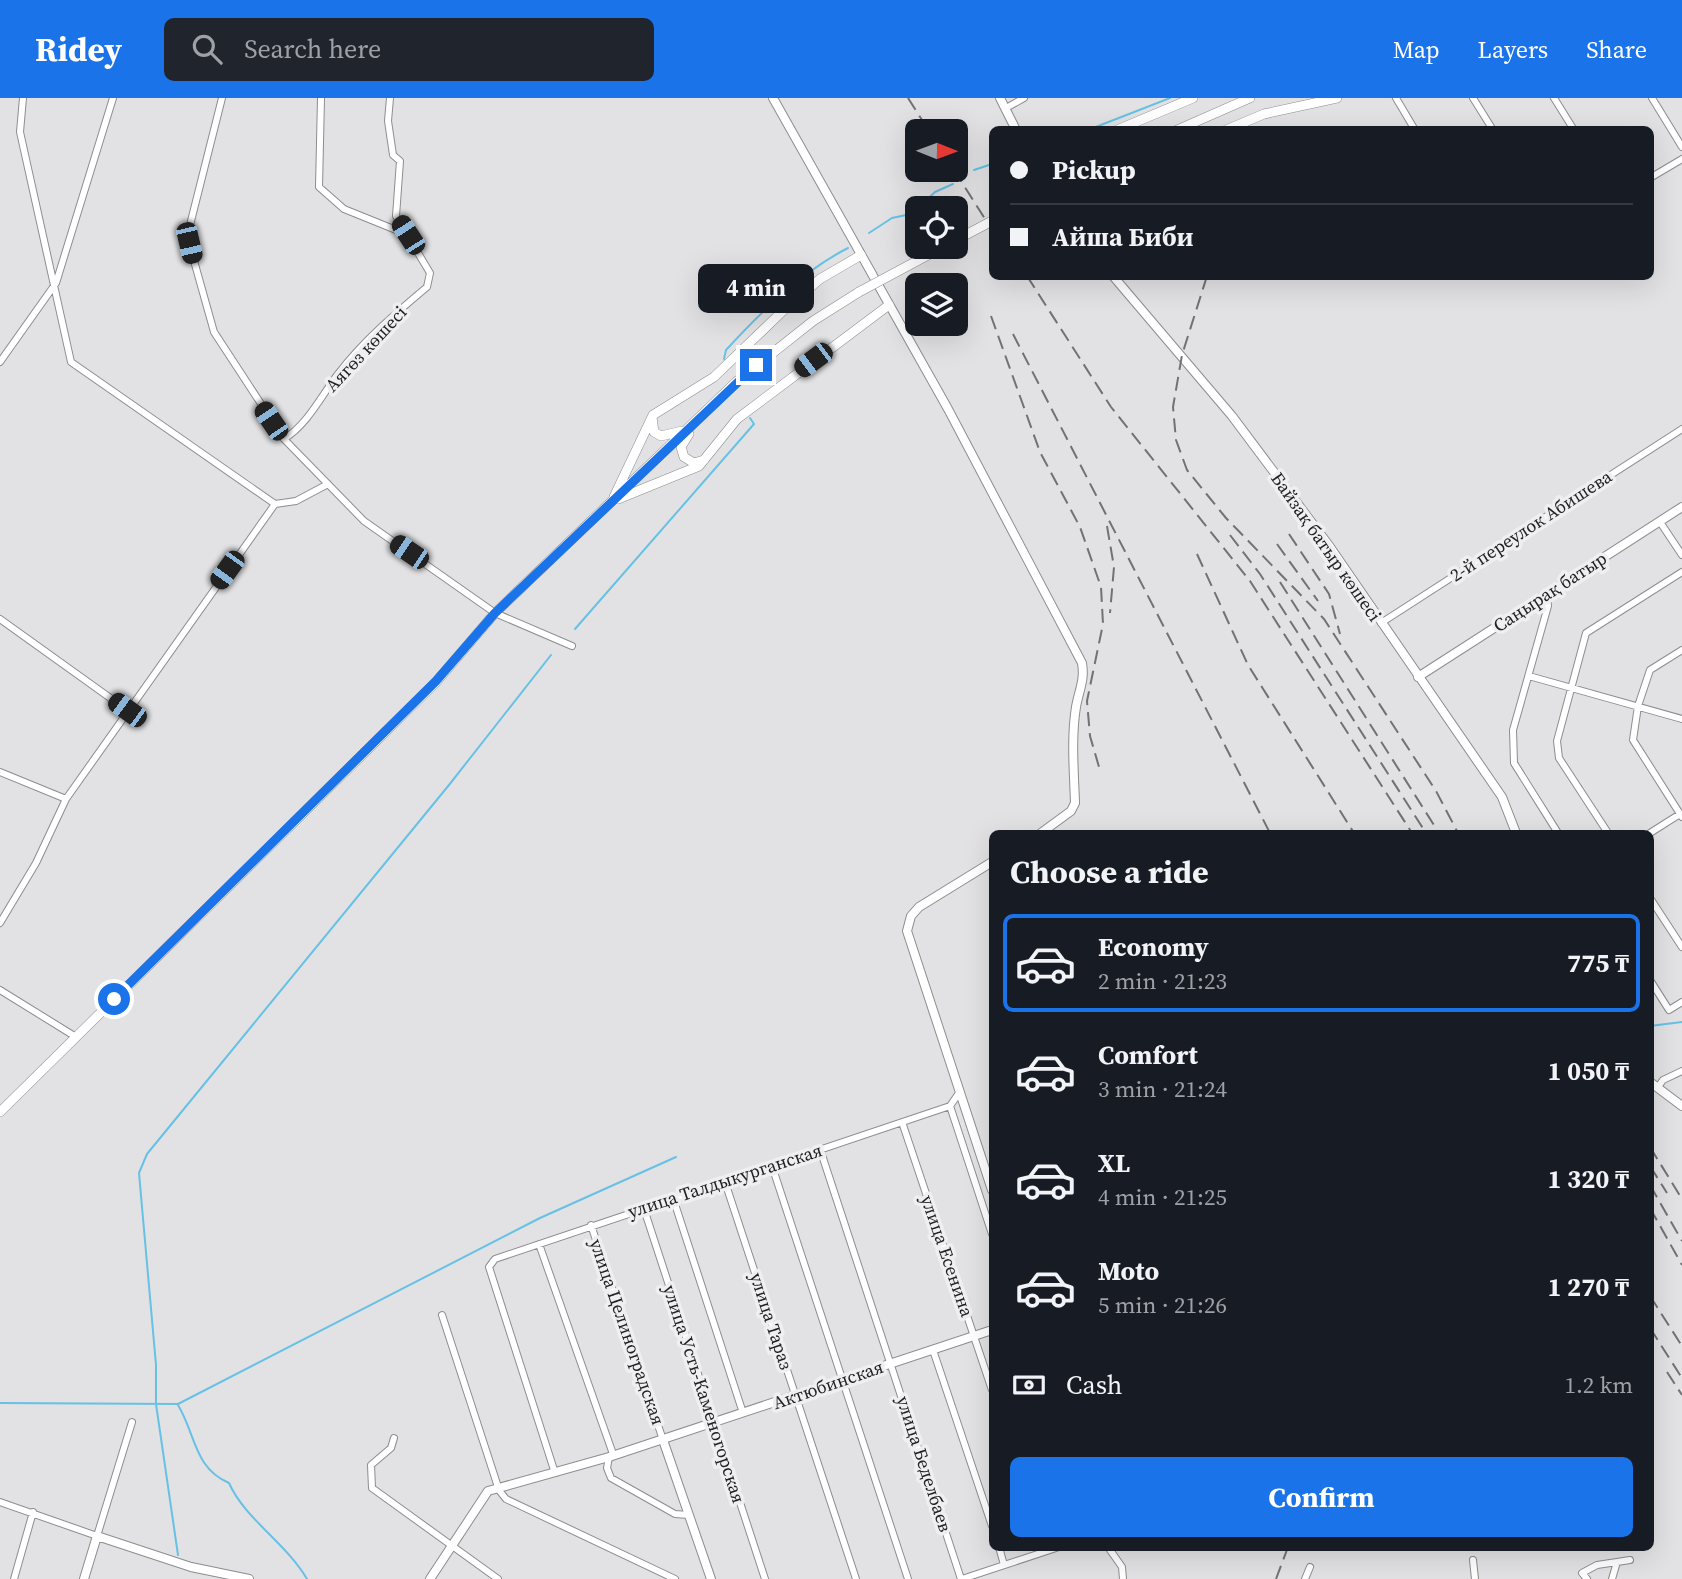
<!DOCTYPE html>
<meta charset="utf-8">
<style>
body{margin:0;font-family:"Source Serif 4",serif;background:#20242c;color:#f1f3f6;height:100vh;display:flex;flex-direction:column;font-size:26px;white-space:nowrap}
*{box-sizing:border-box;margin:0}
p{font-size:23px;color:#9ea1a6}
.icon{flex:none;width:38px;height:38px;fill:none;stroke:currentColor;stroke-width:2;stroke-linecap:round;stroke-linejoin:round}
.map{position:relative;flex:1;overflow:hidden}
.side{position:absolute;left:989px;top:732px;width:665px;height:721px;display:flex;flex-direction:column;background:#171b24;border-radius:10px;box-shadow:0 7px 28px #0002}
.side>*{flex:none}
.top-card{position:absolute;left:989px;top:28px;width:665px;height:154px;border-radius:10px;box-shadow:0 7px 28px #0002;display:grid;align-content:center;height:154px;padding:0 21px;background:#171b24}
.needle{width:46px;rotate:91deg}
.buttons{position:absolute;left:905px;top:21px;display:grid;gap:14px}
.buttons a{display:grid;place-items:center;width:63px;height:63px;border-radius:10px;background:#171b24;box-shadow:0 7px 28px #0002;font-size:35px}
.end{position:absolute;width:32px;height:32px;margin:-16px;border:9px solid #1a73e8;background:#fff;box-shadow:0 0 0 4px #fff}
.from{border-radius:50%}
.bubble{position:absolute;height:49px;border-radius:10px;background:#171b24;box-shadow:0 7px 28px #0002;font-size:23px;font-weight:700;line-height:49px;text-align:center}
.car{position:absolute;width:21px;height:42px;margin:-21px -10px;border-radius:9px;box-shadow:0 0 5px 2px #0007;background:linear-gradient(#222 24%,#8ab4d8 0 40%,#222 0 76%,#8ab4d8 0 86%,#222 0)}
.top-card b{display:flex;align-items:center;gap:24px;height:66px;font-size:26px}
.top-card b+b{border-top:2px solid #363941}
.top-card i{width:18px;height:18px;background:#f1f3f6}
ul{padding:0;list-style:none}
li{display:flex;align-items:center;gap:21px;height:98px;margin:0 14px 10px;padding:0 7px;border:4px solid transparent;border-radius:10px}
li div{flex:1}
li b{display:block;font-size:26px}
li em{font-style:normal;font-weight:700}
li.on{border-color:#1a73e8}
li>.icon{width:63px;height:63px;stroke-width:1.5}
h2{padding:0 21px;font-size:32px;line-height:84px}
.pay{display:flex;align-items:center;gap:18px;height:77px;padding:0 21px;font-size:26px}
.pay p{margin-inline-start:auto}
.primary-button{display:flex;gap:14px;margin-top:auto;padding:14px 21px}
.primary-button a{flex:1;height:80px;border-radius:10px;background:#1a73e8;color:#fff;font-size:28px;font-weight:700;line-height:80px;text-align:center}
header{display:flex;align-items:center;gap:42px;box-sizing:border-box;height:98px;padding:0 35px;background:#1a73e8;color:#fff}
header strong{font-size:33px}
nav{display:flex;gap:38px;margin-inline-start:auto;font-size:24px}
.search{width:490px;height:63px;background:#20242c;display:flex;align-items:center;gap:18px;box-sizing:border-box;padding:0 24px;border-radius:10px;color:#9ea1a6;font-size:26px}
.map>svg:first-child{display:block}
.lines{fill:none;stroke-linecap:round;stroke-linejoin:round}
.stream{stroke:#67c1e5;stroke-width:2}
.street-casing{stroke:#8c8d8f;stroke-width:8}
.secondary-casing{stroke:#8c8d8f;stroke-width:10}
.primary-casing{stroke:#8c8d8f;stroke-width:10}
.street{stroke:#fff;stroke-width:6}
.secondary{stroke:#fff;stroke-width:8}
.primary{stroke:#fff;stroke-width:9}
.rail{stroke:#727273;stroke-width:2;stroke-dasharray:14 7;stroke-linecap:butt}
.primary-bridge-casing{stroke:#8c8d8f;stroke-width:10;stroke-linecap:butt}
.primary-bridge{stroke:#fff;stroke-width:9}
.route{stroke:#1a73e8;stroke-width:9}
.labels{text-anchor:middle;stroke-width:7;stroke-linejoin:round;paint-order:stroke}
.street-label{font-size:18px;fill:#202021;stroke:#efeff2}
</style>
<header>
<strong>Ridey</strong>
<div class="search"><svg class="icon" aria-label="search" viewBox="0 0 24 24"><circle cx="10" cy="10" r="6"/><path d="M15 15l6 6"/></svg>Search here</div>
<nav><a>Map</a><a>Layers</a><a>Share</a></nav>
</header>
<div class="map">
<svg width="1682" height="1481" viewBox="0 0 1682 1481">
<rect width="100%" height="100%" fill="#e2e2e4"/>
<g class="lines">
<path class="stream" d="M1088,32l82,-32
M974,72l18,-6
M918,110l17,-16 18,-8
M869,135l23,-15 19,-4 6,-5
M724,261l2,-9c35,-38 75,-78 122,-102
M575,531l179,-205 -4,-6
M1650,928l32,-4
M0,1305l178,1 362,-186 136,-61
M178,1307c18,30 16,63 51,78 16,36 57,60 78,96
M178,1457l-22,-151v-39l-17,-192 8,-19 302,-369 102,-130"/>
<g class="street-casing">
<path id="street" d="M222,0l-33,131v14l25,89 70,107 80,82 131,92 77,33
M321,0l-2,89 25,22 62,25
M1396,0l19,32
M1473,0l20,32
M1554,0l20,32
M1652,0l30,49
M1006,10l18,-10
M1650,80l32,-19
M0,264l56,-79 57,-185
M284,341c24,-15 37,-43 54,-65 25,-33 58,-61 89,-87l3,-14 -34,-57 4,-55 -7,-6 -5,-34 2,-23
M275,406l21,-3 32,-17
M1660,424l22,33
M1547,497l1,11 -35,124 1,33 44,70
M0,521l127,91
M1381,525l301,-194
M1682,552l-32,20 -12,36 -5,34 49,77
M1529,578l153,43
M0,674l66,27
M1608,735l-49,-75 -2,-17 29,-108 96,-61
M1650,735l30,-19
M1650,800l32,49
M0,825l36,-60 30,-64 209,-295 -204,-142 -51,-230 3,-34
M1650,882l19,30 13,-8
M0,892l76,47
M1658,989l5,-7 19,-9
M950,1008l42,128
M902,1024l90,268
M820,1051l141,430
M772,1068l136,413
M725,1084l131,397
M673,1100l70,215
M644,1111l121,370
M591,1127l72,215
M539,1146l74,210
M442,1217l56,172
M933,1252l59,176
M394,1340l-3,10 -20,17 1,23 126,91
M609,1359l-2,11 4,10 64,36 14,1
M555,1375l-66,-206 6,-8 455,-153 9,-13
M498,1391l8,10 169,80
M0,1404l97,34 35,-114
M999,1449l5,18
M1108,1449l14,20 1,12
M1473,1462l2,19
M14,1481l19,-67
M962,1481l97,-32
M1305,1481l5,-12
M1587,1481l-5,-6 15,-8 20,-3
M1612,1481l5,-17 13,-2"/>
</g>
<g class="secondary-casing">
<path id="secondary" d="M773,0l175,311 134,254c3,17 -3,27 -6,44 -5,31 -2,65 -1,96l-4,8 -30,22
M1000,0l16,32
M1113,178l119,140 98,131 172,250 14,36
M1418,579l264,-170
M992,764l-73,45 -8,9 -4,15 85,259
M1650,984l32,24
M663,1342l48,139
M84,1481l13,-43 94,31 58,12
M430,1481l58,-88 121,-34 383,-127"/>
</g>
<g class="primary-casing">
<path id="primary" d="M1117,32l76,-32
M1177,32l73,-32
M1226,32l38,-16 73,-16
M652,319l2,15 7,4 21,-5
M689,336l-8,13 3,10 10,6 10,-3
M614,399l39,-82 61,-38 74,-71 32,-27 41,-24
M618,401l81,-33 38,-47 152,-114
M0,1014l436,-430 59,-69 241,-231 77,-61 46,-29"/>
</g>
<use href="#street" class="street"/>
<use href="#secondary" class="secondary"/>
<use href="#primary" class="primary"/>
<path class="rail" d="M908,0l21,33
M954,72l38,60
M1027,178l84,131 139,174 162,252
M1207,178l-25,79 -9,52 3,33 11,30 39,48 98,101 112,172 22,42
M991,218l49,136 40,75 21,60 2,37 -16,77 3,35 9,31
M1013,236l257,499
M1107,428l7,41 -4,46
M1289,436l40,60 11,40
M1230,437l30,39 166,259
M1277,446l41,57
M1197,456l51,111 106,168
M1280,484l159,251
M1650,1049l32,52
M1650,1068l17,27
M1650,1087l32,56
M1650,1110l32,57
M1650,1198l32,50
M1650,1230l32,50
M1667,1274l15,23
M1276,1481l12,-32"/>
<g class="primary-bridge-casing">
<path id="primary-bridge" d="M956,142l36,-19
M859,194l84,-45"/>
</g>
<use href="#primary-bridge" class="primary-bridge"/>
</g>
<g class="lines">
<path class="route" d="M114,901l322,-318 59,-68 261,-248"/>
</g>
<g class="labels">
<g class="street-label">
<text transform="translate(366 251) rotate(-47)" y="6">Аягөз көшесі</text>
<text transform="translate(1531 428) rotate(-33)" y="6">2-й переулок Абишева</text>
<text transform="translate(1326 449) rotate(55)" y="6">Байзақ батыр көшесі</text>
<text transform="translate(1550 494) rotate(-33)" y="6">Саңырақ батыр</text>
<text transform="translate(725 1083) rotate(-18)" y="6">улица Талдыкурганская</text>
<text transform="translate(947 1158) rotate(71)" y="6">улица Есенина</text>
<text transform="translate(771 1223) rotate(72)" y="6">улица Тараз</text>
<text transform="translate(627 1234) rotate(71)" y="6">улица Целиноградская</text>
<text transform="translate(828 1287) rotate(-19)" y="6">Актюбинская</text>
<text transform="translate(704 1296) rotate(72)" y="6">улица Усть-Каменогорская</text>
<text transform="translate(924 1366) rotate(72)" y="6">улица Беделбаев</text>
</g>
</g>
</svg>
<div class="buttons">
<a><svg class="needle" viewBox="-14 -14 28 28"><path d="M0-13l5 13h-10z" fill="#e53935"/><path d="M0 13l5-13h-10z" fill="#9ea1a6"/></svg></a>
<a><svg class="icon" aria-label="locate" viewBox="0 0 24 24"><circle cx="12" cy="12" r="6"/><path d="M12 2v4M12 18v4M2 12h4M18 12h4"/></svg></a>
<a><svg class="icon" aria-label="layers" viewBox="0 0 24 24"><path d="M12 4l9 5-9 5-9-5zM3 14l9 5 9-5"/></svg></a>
</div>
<i class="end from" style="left:114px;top:901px"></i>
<i class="end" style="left:756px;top:267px"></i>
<div class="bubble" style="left:698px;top:166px;width:116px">4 min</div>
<i class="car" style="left:408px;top:137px;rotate:327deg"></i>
<i class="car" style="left:189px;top:145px;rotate:167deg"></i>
<i class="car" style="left:813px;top:262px;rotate:233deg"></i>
<i class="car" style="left:271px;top:323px;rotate:326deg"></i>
<i class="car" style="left:409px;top:454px;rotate:304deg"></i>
<i class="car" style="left:227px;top:472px;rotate:216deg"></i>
<i class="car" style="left:127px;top:612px;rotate:306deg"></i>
<div class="top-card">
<b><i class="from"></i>Pickup</b>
<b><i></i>Айша Биби</b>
</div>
<section class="side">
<h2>Choose a ride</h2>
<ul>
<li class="on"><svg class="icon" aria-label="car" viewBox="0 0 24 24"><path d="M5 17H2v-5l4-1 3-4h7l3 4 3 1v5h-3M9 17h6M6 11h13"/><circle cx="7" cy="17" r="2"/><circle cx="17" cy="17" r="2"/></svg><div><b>Economy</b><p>2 min · 21:23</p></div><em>775 ₸</em></li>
<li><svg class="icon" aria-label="car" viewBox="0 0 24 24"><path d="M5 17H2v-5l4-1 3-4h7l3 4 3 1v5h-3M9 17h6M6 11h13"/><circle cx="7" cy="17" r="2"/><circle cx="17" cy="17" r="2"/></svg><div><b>Comfort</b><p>3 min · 21:24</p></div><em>1 050 ₸</em></li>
<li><svg class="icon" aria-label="car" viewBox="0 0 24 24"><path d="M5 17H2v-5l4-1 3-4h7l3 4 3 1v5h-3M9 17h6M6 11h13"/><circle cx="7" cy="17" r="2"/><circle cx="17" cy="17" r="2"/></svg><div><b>XL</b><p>4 min · 21:25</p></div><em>1 320 ₸</em></li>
<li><svg class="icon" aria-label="car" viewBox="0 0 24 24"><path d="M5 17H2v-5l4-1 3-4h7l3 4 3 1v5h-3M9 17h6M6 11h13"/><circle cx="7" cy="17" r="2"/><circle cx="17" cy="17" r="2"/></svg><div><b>Moto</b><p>5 min · 21:26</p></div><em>1 270 ₸</em></li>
</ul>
<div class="pay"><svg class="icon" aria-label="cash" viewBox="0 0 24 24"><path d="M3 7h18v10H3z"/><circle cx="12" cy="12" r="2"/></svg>Cash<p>1.2 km</p></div>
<div class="primary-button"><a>Confirm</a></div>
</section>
</div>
